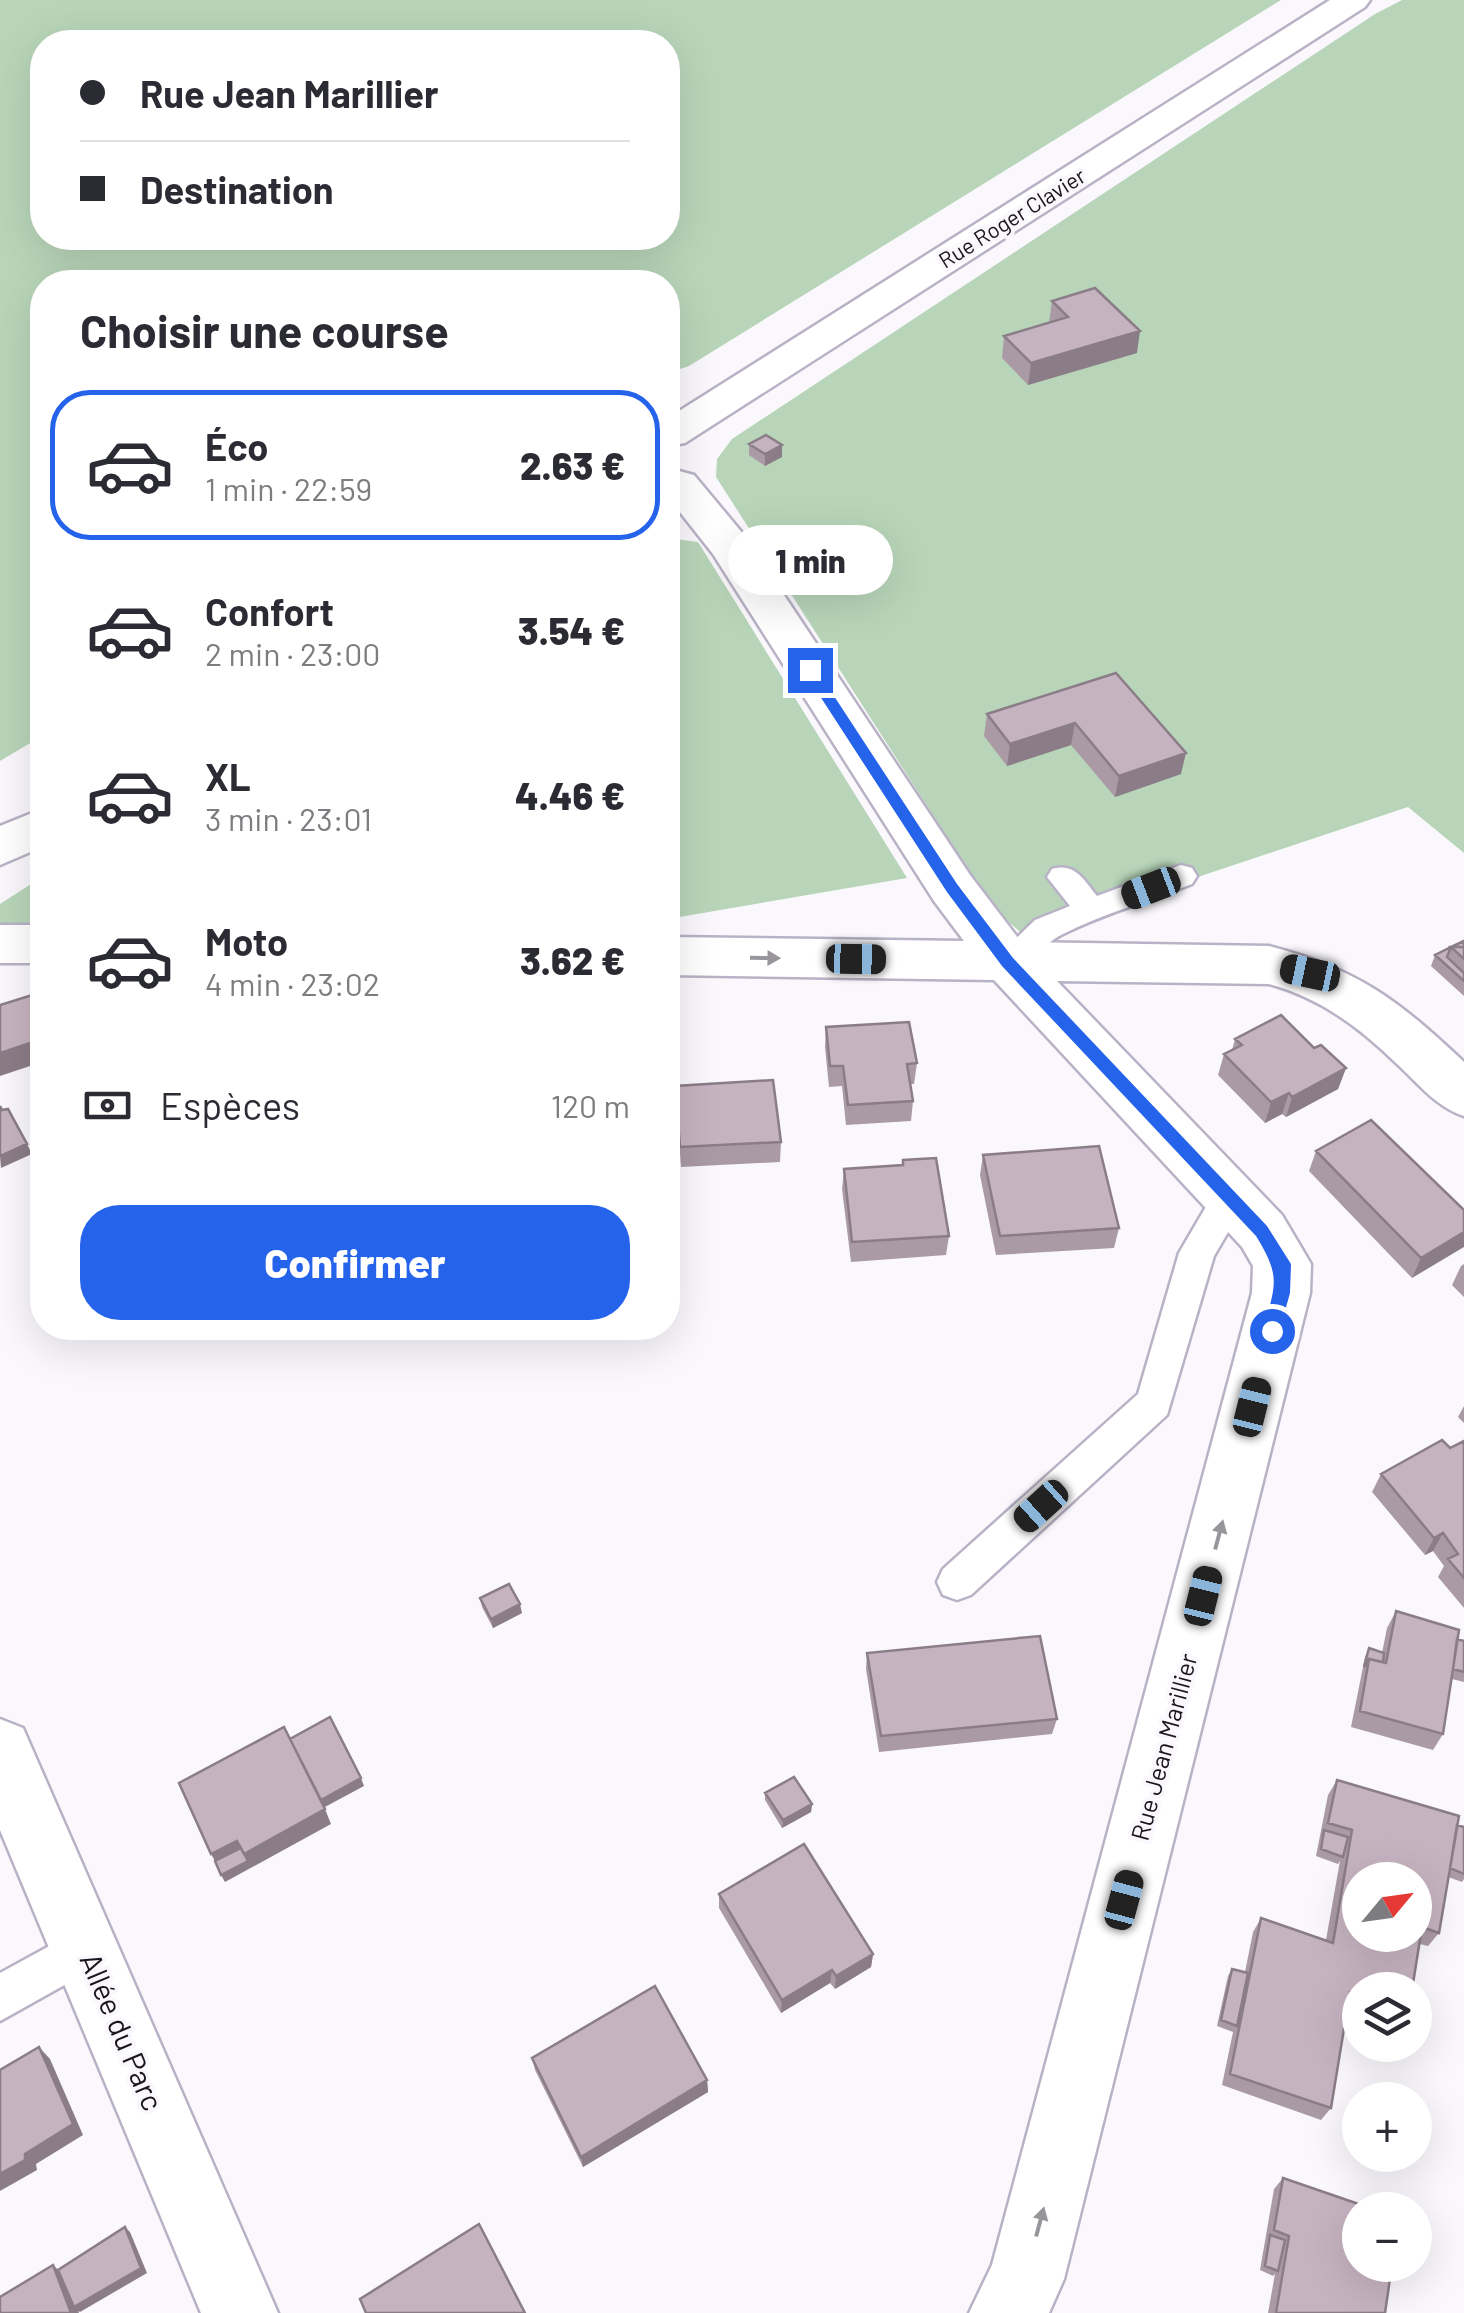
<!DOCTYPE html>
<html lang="fr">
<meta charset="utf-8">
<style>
body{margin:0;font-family:Barlow,sans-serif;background:#f7f7f7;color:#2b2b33;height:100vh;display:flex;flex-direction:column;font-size:38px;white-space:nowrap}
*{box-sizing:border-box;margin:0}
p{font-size:32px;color:#7c7c81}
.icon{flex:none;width:55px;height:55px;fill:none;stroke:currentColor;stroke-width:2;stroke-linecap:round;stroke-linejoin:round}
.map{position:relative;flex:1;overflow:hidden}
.details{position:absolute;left:30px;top:270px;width:650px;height:1070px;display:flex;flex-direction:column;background:#fff;border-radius:40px;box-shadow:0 10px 40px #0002}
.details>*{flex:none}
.hud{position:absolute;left:30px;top:30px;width:650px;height:220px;border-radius:40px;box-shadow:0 10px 40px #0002;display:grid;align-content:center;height:220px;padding:0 50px;background:#fff}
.needle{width:65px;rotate:61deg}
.fabs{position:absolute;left:1342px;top:1862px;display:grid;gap:20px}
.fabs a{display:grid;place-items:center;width:90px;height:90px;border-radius:50%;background:#fff;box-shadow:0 10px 40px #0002;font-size:50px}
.end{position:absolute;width:45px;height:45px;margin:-22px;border:12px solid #2563eb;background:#fff;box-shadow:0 0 0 5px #fff}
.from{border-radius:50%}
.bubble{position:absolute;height:70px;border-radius:35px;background:#fff;box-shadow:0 10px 40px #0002;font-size:32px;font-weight:800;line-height:70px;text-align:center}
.car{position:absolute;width:30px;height:60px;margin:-30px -15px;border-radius:12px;box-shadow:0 0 8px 2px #0007;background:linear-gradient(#222 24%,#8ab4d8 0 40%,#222 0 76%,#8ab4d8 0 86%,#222 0)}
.hud b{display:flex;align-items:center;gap:35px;height:95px;font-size:38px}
.hud b+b{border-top:2px solid #e1e1e2}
.hud i{width:25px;height:25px;background:#2b2b33}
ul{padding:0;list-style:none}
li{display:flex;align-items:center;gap:30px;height:150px;margin:0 20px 15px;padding:0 30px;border:5px solid transparent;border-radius:40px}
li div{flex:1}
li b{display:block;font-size:38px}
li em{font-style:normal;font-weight:800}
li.on{border-color:#2563eb}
li>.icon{width:90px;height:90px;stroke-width:1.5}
h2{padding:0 50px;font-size:45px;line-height:120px}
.pay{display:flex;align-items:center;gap:25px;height:110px;padding:0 50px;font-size:38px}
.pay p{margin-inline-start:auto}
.primary-button{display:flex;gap:20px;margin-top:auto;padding:20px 50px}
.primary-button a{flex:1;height:115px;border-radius:40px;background:#2563eb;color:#fff;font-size:40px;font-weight:800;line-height:115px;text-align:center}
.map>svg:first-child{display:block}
.green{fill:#b8d5b9;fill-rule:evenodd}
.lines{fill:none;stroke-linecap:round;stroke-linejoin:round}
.service-casing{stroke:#b9b2c6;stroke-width:5}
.minor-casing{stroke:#b9b2c6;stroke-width:5}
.service{fill:#fff;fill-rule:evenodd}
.minor{fill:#fff;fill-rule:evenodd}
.wall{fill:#aa9aa6}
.shaded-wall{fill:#8b7d87}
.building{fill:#c6b3c1;stroke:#8b7d87;stroke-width:2.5;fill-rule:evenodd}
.oneway{fill:#98969a}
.route{fill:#2563eb}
.labels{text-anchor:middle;stroke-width:8;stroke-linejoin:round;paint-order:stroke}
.far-street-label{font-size:22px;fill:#19161e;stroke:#faf8fc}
.street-label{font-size:25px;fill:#19161e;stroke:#faf8fc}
.near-street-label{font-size:30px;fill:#19161e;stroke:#faf8fc}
</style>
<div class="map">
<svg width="1464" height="2313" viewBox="0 0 1464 2313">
<rect width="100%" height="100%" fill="#faf8fc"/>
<path class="green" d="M0,0h1281l-592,366 -21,7v-91h-626v454l-42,25zM668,42v196h-626v-196z
M1402,0h62v853l-56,-46 -384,128 -31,-26 -277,-432 1,-18 15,-20 643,-425z
M668,538l30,4 209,336 -239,41z
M42,877v50h-42v-23z"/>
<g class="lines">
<g class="service-casing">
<path id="service" d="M1181,865l11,3 5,8 -5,8c-43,17 -90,30 -131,51 -24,12 -35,45 -65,36l-4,-9 43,-42 35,-14 -23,-29 5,-8c23,-7 32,11 45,27z
M1230,1184l13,4 5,10 -34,58 -47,159 -196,180 -14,5 -14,-5 -6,-13 6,-13 195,-175 41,-141 38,-65z
M86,1926l16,6 6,16 -6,16 -102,57v-48z"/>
</g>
<g class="minor-casing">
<path id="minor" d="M1330,0h40l-5,7 -680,436 -17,3v-28z
M679,471l15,4 50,60 226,340 51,67 248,4c89,23 129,54 195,116v54c-28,-9 -46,-33 -68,-53 -37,-36 -76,-65 -127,-79l-212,-3 225,234 29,49 -1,29 -246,986 -15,34h-80l23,-48 260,-972 1,-27 -11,-19 -248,-267 -326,-5v-38l296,4 -30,-40 -221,-347 -45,-57v-23z
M42,809v38l-42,18v-39z
M0,925h42v38h-42z
M0,1719l23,9 255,585h-77l-201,-483z"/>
</g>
<use href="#service" class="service"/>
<use href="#minor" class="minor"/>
</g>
<path class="wall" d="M1052,301l85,52 -109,32 -26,-27 2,-22 45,-13z
M749,444l33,13 -17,9 -16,-11z
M1116,673l65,101 -66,23 -44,-52 -64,21 -23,-30 3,-22z
M1464,941v55l-33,-30 4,-11z
M826,1027l91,36 -3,21h-4l3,17 -2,20 -65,4 -4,-39 -13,1 -4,-40z
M1235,1039l79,9 32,20 -8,21 -52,28 -4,-3 -17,9 -47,-48 6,-21 8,-4z
M675,1086l106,56 -1,20 -99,5z
M1316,1151l148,59 -52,68 -103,-107z
M983,1155l136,73 -5,20 -118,7 -16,-80z
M844,1169l105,67 -3,19 -95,7 -9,-73z
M1464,1264v33l-12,-12 9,-19z
M1464,1406v17l-6,-6z
M1464,1441v167l-26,-31 6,-11 -11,-15 -8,4 -53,-63 9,-18 69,-26z
M480,1598l42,15 -29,15 -11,-21z
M1396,1611l68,30v41l-12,-3 -9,55 -10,16 -82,-23 14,-70 4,-9 13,5 5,-25z
M867,1653l190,66 -5,15 -173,18 -13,-83z
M1337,1780l127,47v52l-2,3 -14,-5 -9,56 -11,13 -8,-2 -60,46v22l-13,-4 -16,100 -10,12 -99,-35 11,-53 -16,-6 11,-50 4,-7 13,3 8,-40 8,-14 65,22 14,-79 -2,3 -22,-8 12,-61z
M765,1793l47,11 -1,8 -29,16 -17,-28z
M719,1894l154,60 -2,13 -36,22 -5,-6 -49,30 -62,-105z
M532,2058l175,22 1,12 -125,75 -48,-97z
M1283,2178l102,135h-117l7,-39 -2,2 -13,-6 14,-81z"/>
<path class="shaded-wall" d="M1140,331l-3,22 -109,32 3,-22z
M782,445v12l-17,9v-12z
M1075,723l-4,22 -64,21 3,-22z
M1186,753l-5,21 -66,23 4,-21z
M42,1039v23l-42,14v-23z
M1346,1068l-8,21 -52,28 6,-20z
M1289,1093l-7,21 -17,9 6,-21z
M27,1144l5,10 -31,14 -1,-12z
M1464,1232v15l-52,31 9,-20z
M1443,1533l-10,18 -8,4 9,-17z
M520,1604l2,9 -29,15 -2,-9z
M361,1778l3,8 -41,22 -3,-7z
M812,1804l-1,8 -29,16 1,-8z
M325,1809l6,15 -106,58 -4,-7 23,-21z
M237,1841l8,14 -26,13 -8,-14z
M873,1954l-2,13 -36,22 1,-13z
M832,1970l-2,13 -49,30 1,-13z
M39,2047l11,12 33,76 -47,29 1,6 -37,21v-17l25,-20z
M707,2080l1,12 -125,75 -2,-10z
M125,2227l5,5 17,41 -67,39 -2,-1 1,2h-8l-18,-48 11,10z"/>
<path class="building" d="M1095,288l45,43 -109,32 -27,-27 64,-19 -16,-16z
M766,435l16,10 -17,9 -16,-10z
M1116,673l70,80 -67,23 -44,-53 -65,21 -23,-30z
M1464,941v6h-13z
M1451,947h13v12z
M1451,947l-4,10 17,16v8l-29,-26z
M42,992v47l-42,14v-48z
M1281,1015l33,33 7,-3 25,23 -54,29 -3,-4 -18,9 -47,-48 18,-9 -7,-6z
M909,1022l8,41 -10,1 6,37 -65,4 -5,-39h-13l-4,-39z
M773,1080l8,62 -101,5 -5,-61z
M0,1106l2,4 6,-1 19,35 -27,12z
M1371,1120l93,90v22l-43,26 -105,-107z
M1099,1146l20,82 -119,8 -17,-81z
M936,1158l13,78 -97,6 -8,-73 59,-4v-5z
M1442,1440l8,8 14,-7v137l-16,-19 10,-5 -15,-21 -9,5 -53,-64z
M509,1584l11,20 -29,15 -11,-21z
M1396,1611l63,19 -16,104 -83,-23 9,-52 17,4z
M1040,1636l17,83 -176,17 -14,-83z
M1457,1639l7,2v31l-11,-3z
M1369,1648l15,5 -1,9 -14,-3 -5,8z
M330,1717l31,61 -40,22 -31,-61z
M284,1727l41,82 -81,45 -7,-13 -26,13 -32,-71z
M794,1777l18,27 -29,16 -18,-27z
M1337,1780l122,36 -20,117 -17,-6 -10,63h-52v6l-10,-4 -19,116 -101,-34 31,-156 72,25 19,-113 -24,-7zM1360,1880h55v55h-55z
M1457,1825l7,2v47l-14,-6z
M1324,1830l24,7 -5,20 -22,-8z
M804,1844l69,110 -37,22 -4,-6 -50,30 -63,-106z
M241,1848l7,13 -27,14 -6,-14z
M1232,1969l16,4 -11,53 -16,-6z
M655,1986l52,94 -126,77 -49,-99z
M39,2047l34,77 -48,30v6l-25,14v-104z
M1283,2178l93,32h-16v55h32l-7,48h-109l13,-77 -15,-6z
M479,2224l46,89h-159l-6,-14z
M125,2227l16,41 -67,39 -16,-37z
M1270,2235l15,5 -7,31 -13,-5z
M53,2265l18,48h-71v-16z"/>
<defs><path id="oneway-solid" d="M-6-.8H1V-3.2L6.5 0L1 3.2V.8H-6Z" transform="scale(2.5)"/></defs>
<g class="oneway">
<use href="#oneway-solid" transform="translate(765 958) rotate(1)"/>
<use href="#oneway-solid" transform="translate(1219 1535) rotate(-75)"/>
<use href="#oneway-solid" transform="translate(1040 2222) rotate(-75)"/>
</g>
<path class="route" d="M805,667h10l142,217 56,74 254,268 24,38 -1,29 -12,43 -6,2 -9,-7c12,-46 19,-53 -7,-95l-254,-270 -55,-74 -142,-219z"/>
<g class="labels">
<g class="far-street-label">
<text transform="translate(1012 218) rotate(-32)" y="8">Rue Roger Clavier</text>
</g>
<g class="street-label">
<text transform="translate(1164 1747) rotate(-75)" y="9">Rue Jean Marillier</text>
</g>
<g class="near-street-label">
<text transform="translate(121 2032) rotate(67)" y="10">Allée du Parc</text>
</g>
</g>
</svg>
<div class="fabs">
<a><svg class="needle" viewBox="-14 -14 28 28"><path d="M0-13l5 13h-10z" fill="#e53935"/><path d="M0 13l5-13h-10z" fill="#7c7c81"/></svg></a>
<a><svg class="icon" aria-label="layers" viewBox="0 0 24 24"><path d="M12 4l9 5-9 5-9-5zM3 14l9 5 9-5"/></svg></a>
<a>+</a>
<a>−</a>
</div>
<i class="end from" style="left:1272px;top:1331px"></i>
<i class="end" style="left:810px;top:670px"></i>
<div class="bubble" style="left:728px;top:525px;width:165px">1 min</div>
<i class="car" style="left:1151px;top:888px;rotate:249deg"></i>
<i class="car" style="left:856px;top:959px;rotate:91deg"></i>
<i class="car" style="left:1310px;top:973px;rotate:282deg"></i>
<i class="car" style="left:1252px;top:1407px;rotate:14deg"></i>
<i class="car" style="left:1041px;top:1506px;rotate:228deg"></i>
<i class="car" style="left:1203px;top:1596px;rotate:14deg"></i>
<i class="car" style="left:1124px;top:1900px;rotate:15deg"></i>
<div class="hud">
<b><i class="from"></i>Rue Jean Marillier</b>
<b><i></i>Destination</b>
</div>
<section class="details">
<h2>Choisir une course</h2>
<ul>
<li class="on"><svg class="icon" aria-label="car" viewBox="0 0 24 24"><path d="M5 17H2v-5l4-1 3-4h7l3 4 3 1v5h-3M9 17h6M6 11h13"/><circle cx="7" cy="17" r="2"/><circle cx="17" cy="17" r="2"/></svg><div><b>Éco</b><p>1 min · 22:59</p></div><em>2.63 €</em></li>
<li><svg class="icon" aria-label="car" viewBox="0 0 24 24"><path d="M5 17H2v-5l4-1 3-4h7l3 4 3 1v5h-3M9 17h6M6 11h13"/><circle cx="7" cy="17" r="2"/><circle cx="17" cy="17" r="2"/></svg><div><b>Confort</b><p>2 min · 23:00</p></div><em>3.54 €</em></li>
<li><svg class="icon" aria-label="car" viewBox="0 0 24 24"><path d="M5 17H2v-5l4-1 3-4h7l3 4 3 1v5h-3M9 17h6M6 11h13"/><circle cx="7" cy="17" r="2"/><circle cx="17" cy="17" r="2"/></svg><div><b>XL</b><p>3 min · 23:01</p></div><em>4.46 €</em></li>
<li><svg class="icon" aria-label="car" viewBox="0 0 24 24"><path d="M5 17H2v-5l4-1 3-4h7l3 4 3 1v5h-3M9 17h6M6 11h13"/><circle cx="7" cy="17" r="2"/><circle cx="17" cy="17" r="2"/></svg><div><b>Moto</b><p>4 min · 23:02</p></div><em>3.62 €</em></li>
</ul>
<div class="pay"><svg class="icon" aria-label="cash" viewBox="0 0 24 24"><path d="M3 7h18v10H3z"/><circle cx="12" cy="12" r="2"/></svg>Espèces<p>120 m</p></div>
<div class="primary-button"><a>Confirmer</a></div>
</section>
</div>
